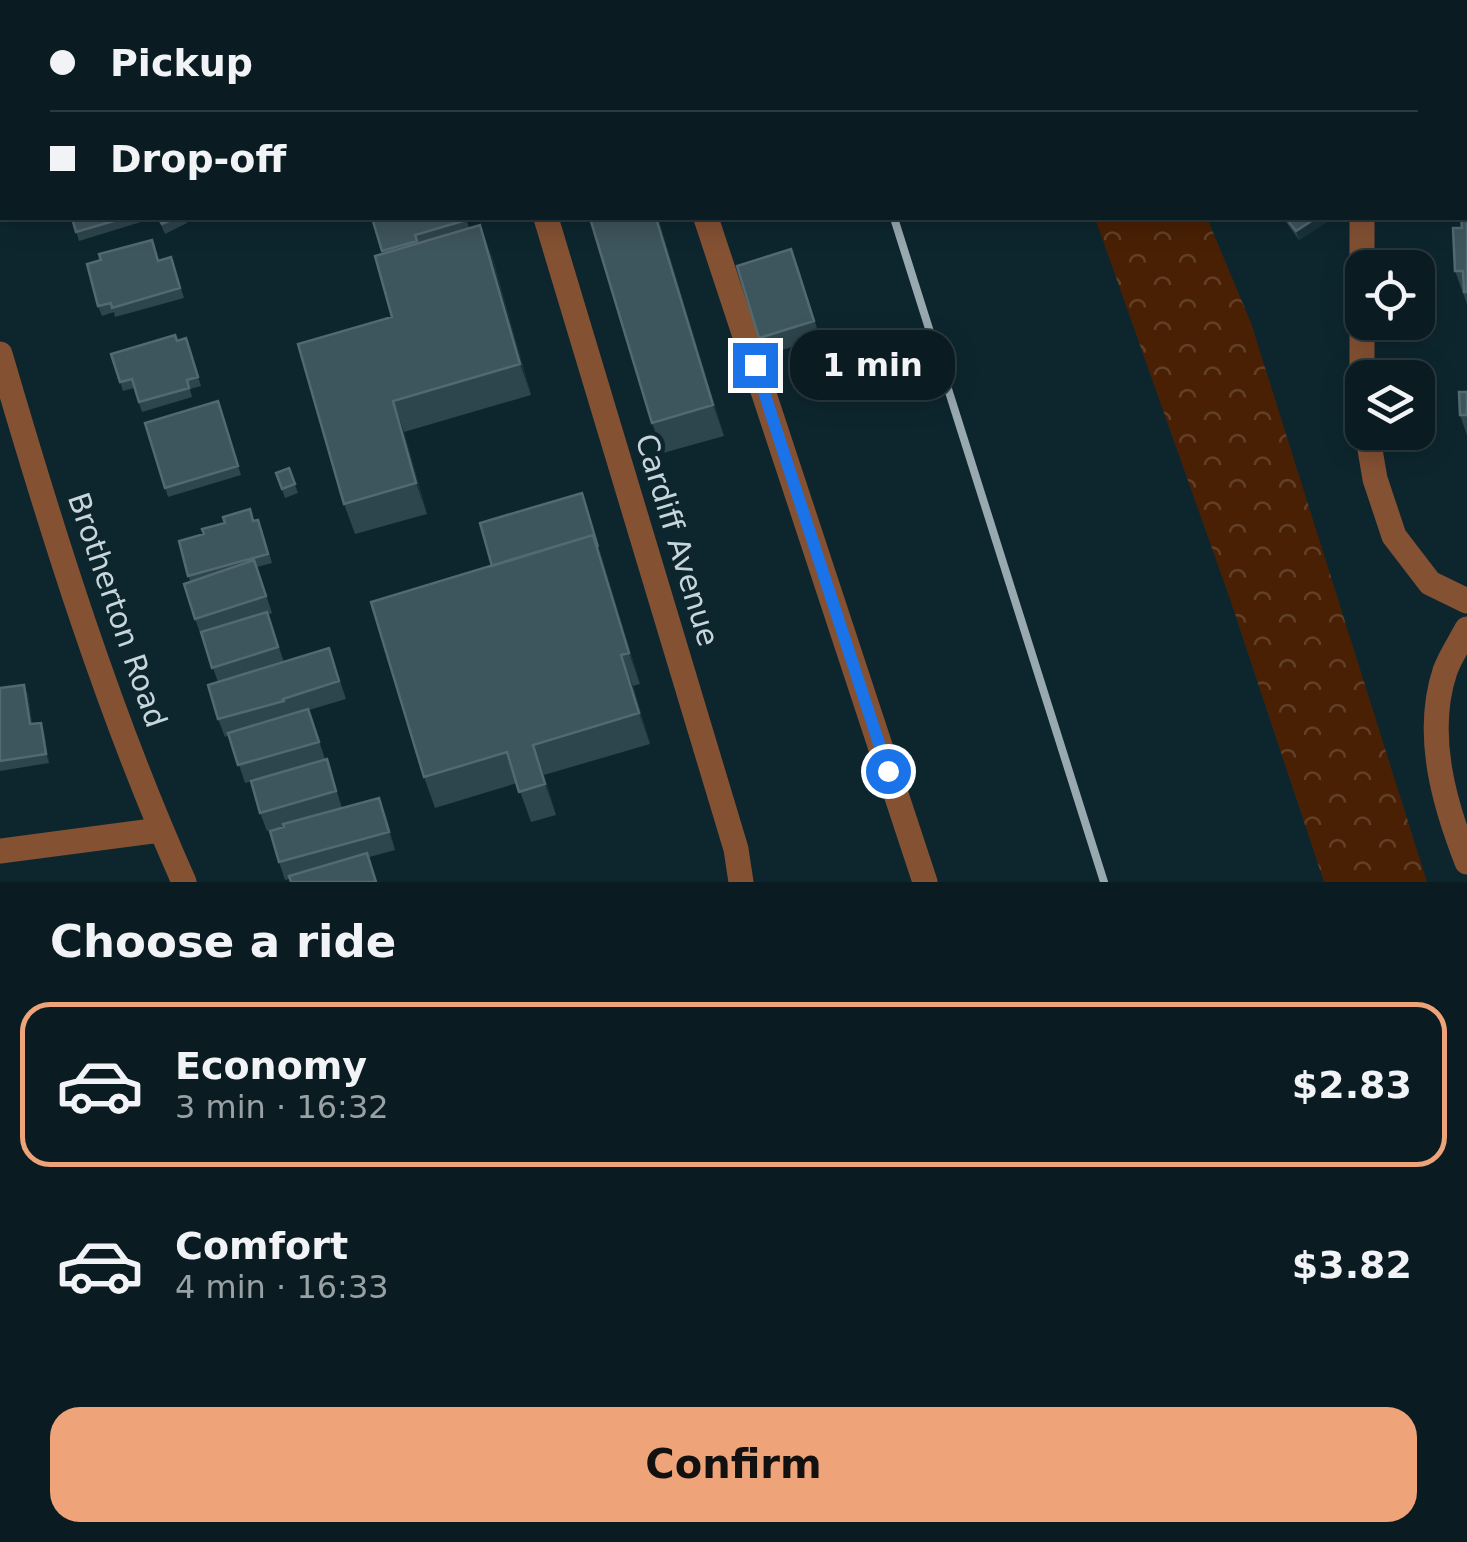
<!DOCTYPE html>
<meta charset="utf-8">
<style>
body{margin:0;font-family:"DejaVu Sans",sans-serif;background:#18292f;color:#f1f3f6;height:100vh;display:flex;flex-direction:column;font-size:38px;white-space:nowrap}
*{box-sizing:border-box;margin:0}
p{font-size:32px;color:#99a1a5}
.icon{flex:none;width:55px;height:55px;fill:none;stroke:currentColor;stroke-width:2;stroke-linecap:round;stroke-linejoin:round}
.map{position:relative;height:882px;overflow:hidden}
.sheet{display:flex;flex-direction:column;background:#0a1c22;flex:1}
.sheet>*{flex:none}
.top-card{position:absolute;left:0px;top:0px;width:1468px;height:220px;box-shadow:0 5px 25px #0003,0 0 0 2px #2a3a40;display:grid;align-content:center;height:220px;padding:0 50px;background:#0a1c22}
.tools{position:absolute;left:1345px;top:250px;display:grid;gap:20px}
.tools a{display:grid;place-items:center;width:90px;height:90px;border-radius:20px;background:#0a1c22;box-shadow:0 5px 25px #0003,0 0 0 2px #2a3a40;font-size:50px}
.end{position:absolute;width:45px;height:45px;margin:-22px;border:12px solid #1a73e8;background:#fff;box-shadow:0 0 0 5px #fff}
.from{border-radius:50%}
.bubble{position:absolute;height:70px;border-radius:30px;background:#0a1c22;box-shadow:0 5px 25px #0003,0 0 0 2px #2a3a40;font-size:32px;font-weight:700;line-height:70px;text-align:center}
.top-card b{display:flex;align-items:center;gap:35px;height:95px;font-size:38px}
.top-card b+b{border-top:2px solid #2a3a40}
.top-card i{width:25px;height:25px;background:#f1f3f6}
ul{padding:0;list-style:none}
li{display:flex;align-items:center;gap:30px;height:165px;margin:0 20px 15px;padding:0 30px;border:5px solid transparent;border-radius:30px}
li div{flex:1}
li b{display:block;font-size:38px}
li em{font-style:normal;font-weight:700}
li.current{border-color:#efa378}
li>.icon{width:90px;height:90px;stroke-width:1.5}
h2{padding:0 50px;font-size:45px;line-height:120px}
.button{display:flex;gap:20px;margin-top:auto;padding:20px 50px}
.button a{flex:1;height:115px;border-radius:30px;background:#efa378;color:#111;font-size:40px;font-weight:700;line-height:115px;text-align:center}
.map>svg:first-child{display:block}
.forest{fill:url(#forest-crowns)}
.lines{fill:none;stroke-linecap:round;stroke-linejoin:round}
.minor{stroke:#845133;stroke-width:25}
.rail{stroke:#98a9af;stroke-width:8}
.wall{fill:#2d454d}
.shaded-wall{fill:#19323a}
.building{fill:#3d555c;stroke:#536970;stroke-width:2.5}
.route{stroke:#1a73e8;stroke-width:12}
.labels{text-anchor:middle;stroke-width:9;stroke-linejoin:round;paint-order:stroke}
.street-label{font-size:30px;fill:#c8d6dc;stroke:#0d262e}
</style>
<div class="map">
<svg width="1467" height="882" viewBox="0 0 1467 882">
<defs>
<pattern id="forest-crowns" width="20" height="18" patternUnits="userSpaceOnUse" patternTransform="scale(2.5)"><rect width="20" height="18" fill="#492004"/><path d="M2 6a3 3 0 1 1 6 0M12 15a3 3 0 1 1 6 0" fill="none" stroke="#624028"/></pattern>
</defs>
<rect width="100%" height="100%" fill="#0d262e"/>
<path class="forest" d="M1095,218h112l44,105 176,559h-103l-93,-280z"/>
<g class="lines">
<path class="minor" d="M480,0l1,2
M1324,0l2,2
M186,2l8,-2
M0,58h2
M546,218l190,631 5,33
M706,218l219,664
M1362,218v186
M0,354c52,178 108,358 184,528
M1367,432l8,47 19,57 36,47 37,18
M1467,629c-7,13 -17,28 -22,42 -21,63 -1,132 22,191
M0,851l160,-21"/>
<path class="rail" d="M827,0l1,2
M894,218l210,664"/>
</g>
<path class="wall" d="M551,0h174l-9,2h-165z
M1465,82h2v88l-2,-26z
M1467,208v96l-12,-33 7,-43z
M72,218h82l-75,23z
M158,218h27l2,5 -22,11z
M372,218h94l3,10 23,28 39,139 -127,37 23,82 -72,20 -11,-30 48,-187 -9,-64z
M590,218h68l66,218 -61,17 -11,-30z
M1283,218h50l-34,22z
M171,257l13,41 -69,19 -1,-5 -12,4 -4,-10 60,-45z
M798,267l22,71 -54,17 -7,-17z
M186,338l15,48 -11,3 2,8 -50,15 -8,-24 -11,3 -12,-37z
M1467,392v43l-7,-20z
M218,401l23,74 -73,22 -23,-74z
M289,468l9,25 -13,5 -9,-25z
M585,502l55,182 -7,2 17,58 -106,31 12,40 -25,7 -14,-39 -82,25 -11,-31 68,-211z
M254,521l8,8 10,34 -15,4 15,46 -4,2 16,47 45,-14 17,51 -37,11 16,49 -80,24 -16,-48 -4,2 -7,-18v-37l-23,-63 -5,-38 -11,-40z
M0,688l28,6 4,30 12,8 5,31 -49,8z
M327,759l15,49 44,7 9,35 -110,30 -6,-18 5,-36 -17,5 -7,-18z"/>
<path class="shaded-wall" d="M656,218h2l66,218 -11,-31z
M1316,218h17l-34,22 -3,-9z
M480,225l12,31 39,139 -11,-31z
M393,401l11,31 23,82 -11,-31z
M585,502l55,182 -11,-31 -36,-118z
M621,655l12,31 17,58 -11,-31z
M24,685l4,9 6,39 -4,-9z
M41,723l3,9 5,31 -3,-9z
M533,745l11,30 12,40 -11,-31z
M379,798l7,17 9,35 -6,-18z"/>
<path class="building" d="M333,0h54l1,2h-64z
M551,0h109l-8,2h-101z
M1465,82h2v42h-2z
M1465,208h2v84h-3l-1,-21h-8l-2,-43h9l-1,-10h4z
M72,218h52l-48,14z
M158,218h18l-14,6z
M372,218h94v2l-51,15 2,6 -35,10z
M590,218h66l57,187 -61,18z
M1286,218h30l-20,13z
M480,225l40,139 -127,37 23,82 -72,21 -46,-160 94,-27 -17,-61z
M152,240l6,21 13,-4 9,31 -68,20 -1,-5 -13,3 -11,-42 14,-4 -2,-6z
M791,249l23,72 -55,17 -22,-72z
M175,335l2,6 9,-3 12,39 -11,3 2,8 -50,14 -7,-23 -12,3 -9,-28z
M1459,392h8v23h-7z
M218,401l20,65 -73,22 -20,-65z
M289,468l6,16 -13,5 -6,-16z
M582,493l16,54 -5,-12 -101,31 -12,-43z
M250,509l3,12 5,-1 10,34 -80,22 -9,-35 25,-7 -2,-5 23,-6 -2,-6z
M593,535l36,118 -8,2 18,58 -106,32 12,39 -26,8 -12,-40 -83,25 -53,-175z
M254,560l12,36 -71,23 -11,-35z
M267,612l11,35 -66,21 -11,-36z
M329,648l10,33 -56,18 1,2 -66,18 -10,-34z
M24,685l6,39 11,-1 5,31 -46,7v-73z
M308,709l11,33 -81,23 -10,-32z
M327,759l9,32 -76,22 -9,-32z
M379,798l10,34 -110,30 -9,-31 14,-4 -1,-3z
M367,853l9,29h-85l-2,-6z"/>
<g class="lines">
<path class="route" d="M755,365l133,406"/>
</g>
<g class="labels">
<g class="street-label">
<text transform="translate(677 540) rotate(73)" y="10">Cardiff Avenue</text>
<text transform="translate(117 610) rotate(71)" y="10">Brotherton Road</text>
</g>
</g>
</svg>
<div class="tools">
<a><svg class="icon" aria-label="locate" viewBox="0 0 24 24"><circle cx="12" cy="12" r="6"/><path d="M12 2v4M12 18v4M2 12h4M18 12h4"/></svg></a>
<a><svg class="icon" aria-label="layers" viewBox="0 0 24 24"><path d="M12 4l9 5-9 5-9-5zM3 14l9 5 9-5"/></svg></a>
</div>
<i class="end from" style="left:888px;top:771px"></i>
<i class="end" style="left:755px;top:365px"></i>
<div class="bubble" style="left:790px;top:330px;width:165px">1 min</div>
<div class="top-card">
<b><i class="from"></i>Pickup</b>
<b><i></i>Drop-off</b>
</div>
</div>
<section class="sheet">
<h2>Choose a ride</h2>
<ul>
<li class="current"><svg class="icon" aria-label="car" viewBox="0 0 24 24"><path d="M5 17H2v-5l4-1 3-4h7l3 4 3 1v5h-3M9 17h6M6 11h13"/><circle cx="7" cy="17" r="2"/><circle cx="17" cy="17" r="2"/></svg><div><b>Economy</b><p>3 min · 16:32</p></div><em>$2.83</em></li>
<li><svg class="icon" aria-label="car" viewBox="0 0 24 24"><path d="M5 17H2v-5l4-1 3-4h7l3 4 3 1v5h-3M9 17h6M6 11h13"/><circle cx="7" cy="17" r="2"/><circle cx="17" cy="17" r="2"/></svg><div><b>Comfort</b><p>4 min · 16:33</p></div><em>$3.82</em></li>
</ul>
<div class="button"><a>Confirm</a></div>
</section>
